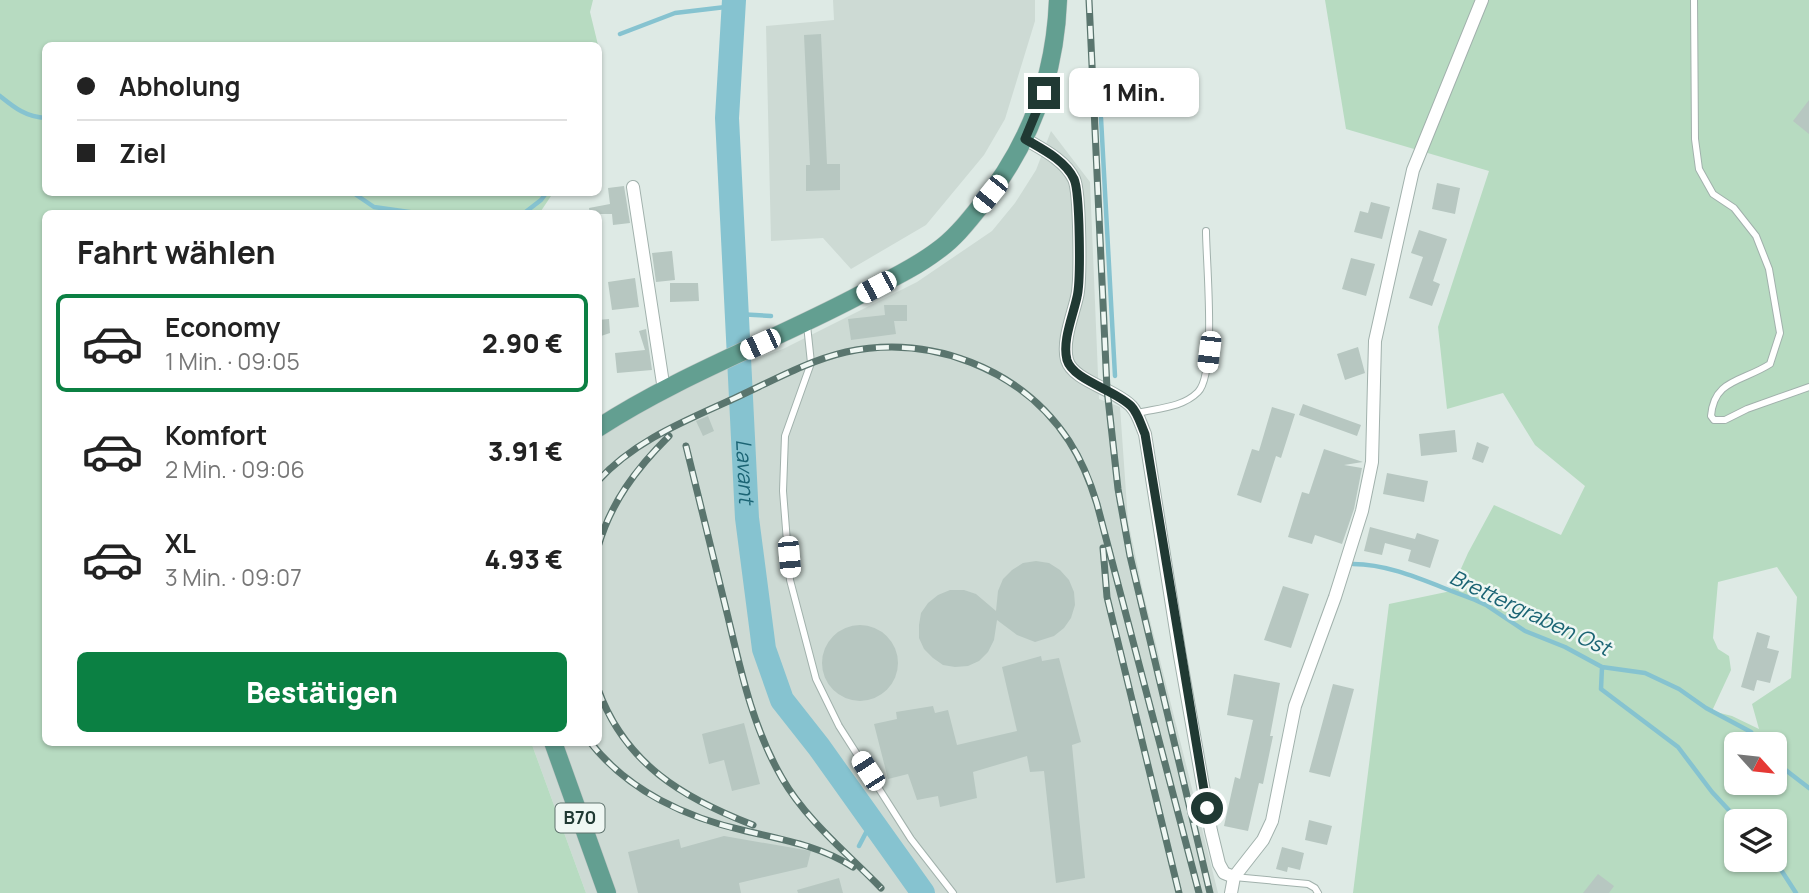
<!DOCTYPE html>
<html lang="de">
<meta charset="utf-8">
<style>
body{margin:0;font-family:Manrope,sans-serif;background:#f2f2f2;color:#222;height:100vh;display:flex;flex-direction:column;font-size:26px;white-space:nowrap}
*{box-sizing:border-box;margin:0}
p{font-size:23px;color:#767676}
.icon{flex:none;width:38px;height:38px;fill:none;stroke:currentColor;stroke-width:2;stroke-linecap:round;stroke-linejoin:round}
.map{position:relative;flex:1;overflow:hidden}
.drawer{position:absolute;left:42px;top:210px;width:560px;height:536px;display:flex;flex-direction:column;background:#fff;border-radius:10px;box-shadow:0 2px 5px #0004}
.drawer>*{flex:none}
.guide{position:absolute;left:42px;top:42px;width:560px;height:154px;border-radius:10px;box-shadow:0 2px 5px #0004;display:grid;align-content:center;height:154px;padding:0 35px;background:#fff}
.needle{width:46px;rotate:117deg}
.buttons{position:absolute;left:1724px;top:732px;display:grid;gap:14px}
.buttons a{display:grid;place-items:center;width:63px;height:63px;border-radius:10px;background:#fff;box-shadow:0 2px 5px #0004;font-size:35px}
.end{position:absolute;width:32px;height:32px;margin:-16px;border:9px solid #203933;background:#fff;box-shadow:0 0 0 4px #fff}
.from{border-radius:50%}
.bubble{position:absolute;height:49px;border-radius:10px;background:#fff;box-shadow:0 2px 5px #0004;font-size:23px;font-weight:800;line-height:49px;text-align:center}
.car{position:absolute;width:21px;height:42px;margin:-21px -10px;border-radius:9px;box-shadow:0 0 5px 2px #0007;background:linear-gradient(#fff 24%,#345 0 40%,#fff 0 76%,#345 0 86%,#fff 0)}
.guide b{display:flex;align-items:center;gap:24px;height:66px;font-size:26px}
.guide b+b{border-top:2px solid #e0e0e0}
.guide i{width:18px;height:18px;background:#222}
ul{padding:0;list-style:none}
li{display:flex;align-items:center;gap:21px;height:98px;margin:0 14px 10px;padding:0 21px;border:4px solid transparent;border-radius:10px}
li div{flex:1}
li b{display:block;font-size:26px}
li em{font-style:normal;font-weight:800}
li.on{border-color:#0b8043}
li>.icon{width:63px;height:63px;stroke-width:1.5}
h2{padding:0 35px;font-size:32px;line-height:84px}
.button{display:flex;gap:14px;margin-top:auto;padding:14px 35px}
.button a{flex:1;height:80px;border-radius:10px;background:#0b8043;color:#fff;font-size:28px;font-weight:800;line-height:80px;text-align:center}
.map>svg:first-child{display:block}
.built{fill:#cddad4}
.green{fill:#b7dbc1;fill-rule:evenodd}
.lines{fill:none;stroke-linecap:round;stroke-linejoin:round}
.stream{stroke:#86c3d0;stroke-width:4.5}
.river{stroke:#86c3d0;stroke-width:24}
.building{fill:#b7c7c1}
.lane-casing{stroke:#a1b1ac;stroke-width:8}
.street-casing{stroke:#a1b1ac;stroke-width:14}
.primary-casing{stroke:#bcc4c2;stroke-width:19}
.lane{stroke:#fff;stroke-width:6}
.street{stroke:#fff;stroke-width:12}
.primary{stroke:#639f91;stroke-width:18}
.rail-casing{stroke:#5a756e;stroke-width:7}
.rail{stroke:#eff7f3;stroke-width:4.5;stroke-dasharray:13;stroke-linecap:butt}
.route{stroke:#203933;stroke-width:9}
.labels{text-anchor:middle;stroke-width:5;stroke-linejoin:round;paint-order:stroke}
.shield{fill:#eff7f3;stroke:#5e726d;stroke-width:2}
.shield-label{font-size:18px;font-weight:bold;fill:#203933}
.water-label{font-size:21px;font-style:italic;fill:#1b6474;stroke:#eff7f3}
</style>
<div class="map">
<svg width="1809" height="893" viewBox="0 0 1809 893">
<rect width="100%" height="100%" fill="#deeae5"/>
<path class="built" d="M833,0h202v21l-30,98 -21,36 -58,70 -75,44 -28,-31 -52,3 -5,-215 68,-6z
M1051,131l39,51 9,217 21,8 8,114 16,75 74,297h-632l-55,-151h67l1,-327 184,-66 134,-67 75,-51 23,-28 21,-33z"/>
<path class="green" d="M0,0h593l-3,12 8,33 -552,1v146l507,1 -14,21h-493v528h485l55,151h-586z
M1325,0h484v893h-456l36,-289 62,-13 17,-38 26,-48 67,30 24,-49 -50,-41 -32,-52 -56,16 -9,-82 51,-156 -143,-42zM1777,567l20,30 -6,81 -39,26 7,25 -27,-13 -20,-5 19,-41 -2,-14 -11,-7 -5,-11 5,-56zM1736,744h38v38h-38zM1736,821h38v38h-38z"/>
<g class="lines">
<path class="stream" d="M620,34l55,-21 59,-7
M0,96c15,12 26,21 46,22
M1101,118l14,258
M352,192l22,15 49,7
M523,214l18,-14 6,-8
M737,314l34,2
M1353,564c41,0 82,22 120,35l13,6 39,26 40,16 37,20 43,6 34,16 27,19 45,24 9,12
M1602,667l-1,22 77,58 34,45 27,29
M1774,761l35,27
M859,846l13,-25
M1774,859l22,34"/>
<path class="river" id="s1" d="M734,0l-7,118 20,400 17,131 18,51 37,47 104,146"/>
</g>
<path class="building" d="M821,34l6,130h13v26l-34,1v-26h4l-6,-130z
M1809,100v34l-16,-13z
M1437,183l23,5 -5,26 -23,-5z
M624,186l6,37 -17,2 -1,-11h-22l-1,-6 21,-4 -2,-16z
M1371,202l19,5 -8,32 -28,-7 6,-21 8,2z
M1419,230l28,9 -14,42 7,3 -8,22 -23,-8 14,-41 -12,-4z
M672,251l3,29 -19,2 -4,-29z
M1351,258l24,6 -9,32 -24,-7z
M635,278l4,29 -27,3 -4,-28z
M670,283h28l1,18 -29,1z
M884,305h23v16h-13l2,13 -45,6 -3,-21 37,-4z
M609,319l1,14 -12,4v-17z
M646,329l6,41 -35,3 -2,-20 30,-3 -6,-19z
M1358,347l7,26 -20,7 -8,-26z
M1303,404l58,21 -4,11 -58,-21z
M1272,407l23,7 -14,44 -5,-2 -15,47 -24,-8 15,-46 7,2z
M708,416l6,15 -11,5 -7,-15z
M1455,430l2,22 -36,4 -2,-22z
M1477,442l12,5 -6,16 -11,-4z
M1324,449l39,13 -19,3 18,3 -8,41 -12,35 -27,-9 -3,9 -24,-7 14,-45 7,2z
M1387,473l41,8 -4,21 -41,-8z
M1370,527l45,12 2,-6 22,7 -9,28 -22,-7 3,-11 -26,-7 -3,12 -18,-4z
M1036,561l13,2 11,7 9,10 5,12 1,13 -4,13 -7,10 -10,8 -19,6 -18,-7 -20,-15 -3,20 -6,12 -9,9 -11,5 -13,1 -12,-2 -10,-7 -9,-9 -5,-11v-13l2,-12 7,-10 10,-8 12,-5h14l12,4 20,17 2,-20 5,-12 9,-9 11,-7z
M1283,586l26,8 -18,54 -27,-8z
M822 663a38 38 0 1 1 76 0a38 38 0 1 1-76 0Z
M1757,632l13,4 -3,12 12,3 -9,32 -13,-3 -3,11 -13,-4z
M1041,656l1,5 17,-3 22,84 -9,3 13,133 -29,5 -12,-112 -14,1 -3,-16 -54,16 4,26 -37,9 -2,-11 -21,4 -9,-26 -20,5 -14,-55 23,-5 -1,-7 37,-6 2,7 13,-3 9,35 60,-14 -15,-64z
M1234,674l46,9 -10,53h3l-10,48 -4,-1 -11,48 -24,-5 11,-49 5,2 13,-59 -26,-5z
M1333,684l21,5 -24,88 -21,-5z
M744,723l16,61 -28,7 -8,-31 -15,4 -7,-30z
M1309,820l23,6 -5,19 -22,-5z
M724,836l87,15 -4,16 -68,16 2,10h-103l-10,-41 51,-13 2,9z
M1282,847l22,6 -4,17 -12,-3 -1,5 -11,-3z
M1598,874l16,12 -5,7h-26z
M839,878l4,15h-45l-1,-3z"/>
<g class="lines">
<g class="lane-casing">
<path id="lane" d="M1694,0l1,139 4,30 14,25 21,14 22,28 13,33 11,64 -10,31c-28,18 -56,15 -59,52l3,4h11l22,-11 62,-22
M807,325l4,38 -26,73 -2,55 7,89 26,99 23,47 72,113 42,54
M1137,413c21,-5 45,-5 61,-21 19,-19 8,-131 8,-161
M1234,877l74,7 7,4 3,5"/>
</g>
<g class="street-casing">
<path id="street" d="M1025,139c17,10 40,21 49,40 6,13 7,102 3,118 -4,18 -15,44 -10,63 6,21 48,29 64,46 7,7 10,19 14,28l35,222 31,175 8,33 5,9 10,4
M633,187l31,203
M1231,893l3,-16 29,-37 9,-19 23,-115 40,-109 27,-86 10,-49 3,-121 38,-171 69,-170"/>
</g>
<g class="primary-casing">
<path id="primary" d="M598,428c80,-52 172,-86 256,-130 28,-15 58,-28 83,-47 16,-11 29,-27 41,-42 50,-60 77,-130 80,-209
M553,742l54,151"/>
</g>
<use href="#lane" class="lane"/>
<use href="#street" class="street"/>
<use href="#primary" class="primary"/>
<g class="rail-casing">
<path id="rail" d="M1089,0l18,389 11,100 12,67 80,337
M686,446c14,57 28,114 42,171 13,55 25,111 54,161 24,42 65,75 99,110
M598,481c36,-40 87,-60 135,-82 37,-17 74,-38 113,-47 84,-18 175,16 223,89 13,20 21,40 28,63l102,389
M598,547c13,-45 38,-78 71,-111
M1103,548l4,49 72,296
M598,689c27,75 85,109 155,136
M590,742c38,49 97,76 156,89 38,9 74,15 107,36"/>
</g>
<use href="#rail" class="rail"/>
</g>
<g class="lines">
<path class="route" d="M1044,93l-19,46c17,10 40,21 49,40 6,13 7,102 3,118 -4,19 -15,44 -10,63 6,20 48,30 64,46 7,7 10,19 14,28l62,374"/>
</g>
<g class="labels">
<rect class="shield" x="555.5" y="803.5" width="49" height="29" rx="5"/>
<g class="shield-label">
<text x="580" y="824">B70</text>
</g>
<g class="water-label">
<text dy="7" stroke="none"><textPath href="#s1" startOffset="472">Lavant</textPath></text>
<text transform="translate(1530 613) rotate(25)" y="7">Brettergraben Ost</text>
</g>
</g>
</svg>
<div class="buttons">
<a><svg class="needle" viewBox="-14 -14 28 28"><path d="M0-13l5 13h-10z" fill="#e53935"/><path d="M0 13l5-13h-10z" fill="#767676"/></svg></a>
<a><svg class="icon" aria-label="layers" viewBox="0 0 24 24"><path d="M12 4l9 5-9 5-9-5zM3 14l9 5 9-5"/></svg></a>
</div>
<i class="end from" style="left:1207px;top:808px"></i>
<i class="end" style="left:1044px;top:93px"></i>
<div class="bubble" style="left:1069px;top:68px;width:130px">1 Min.</div>
<i class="car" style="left:990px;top:194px;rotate:219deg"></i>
<i class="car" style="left:876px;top:287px;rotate:242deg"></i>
<i class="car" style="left:760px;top:344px;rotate:245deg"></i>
<i class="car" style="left:1209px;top:352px;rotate:187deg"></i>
<i class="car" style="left:789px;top:557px;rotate:175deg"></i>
<i class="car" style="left:868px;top:771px;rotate:327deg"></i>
<div class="guide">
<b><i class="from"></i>Abholung</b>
<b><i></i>Ziel</b>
</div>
<section class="drawer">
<h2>Fahrt wählen</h2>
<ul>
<li class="on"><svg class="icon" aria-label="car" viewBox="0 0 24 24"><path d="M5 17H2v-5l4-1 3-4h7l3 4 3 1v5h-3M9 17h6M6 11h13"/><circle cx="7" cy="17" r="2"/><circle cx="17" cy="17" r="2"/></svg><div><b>Economy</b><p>1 Min. · 09:05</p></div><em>2.90 €</em></li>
<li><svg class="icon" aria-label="car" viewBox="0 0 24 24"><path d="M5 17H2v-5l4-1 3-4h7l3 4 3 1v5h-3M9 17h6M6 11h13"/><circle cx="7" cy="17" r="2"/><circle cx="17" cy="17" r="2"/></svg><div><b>Komfort</b><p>2 Min. · 09:06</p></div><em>3.91 €</em></li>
<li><svg class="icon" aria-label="car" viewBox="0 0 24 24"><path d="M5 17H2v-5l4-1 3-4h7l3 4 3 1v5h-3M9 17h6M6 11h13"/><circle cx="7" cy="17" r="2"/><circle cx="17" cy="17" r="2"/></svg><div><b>XL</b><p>3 Min. · 09:07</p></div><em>4.93 €</em></li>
</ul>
<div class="button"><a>Bestätigen</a></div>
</section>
</div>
